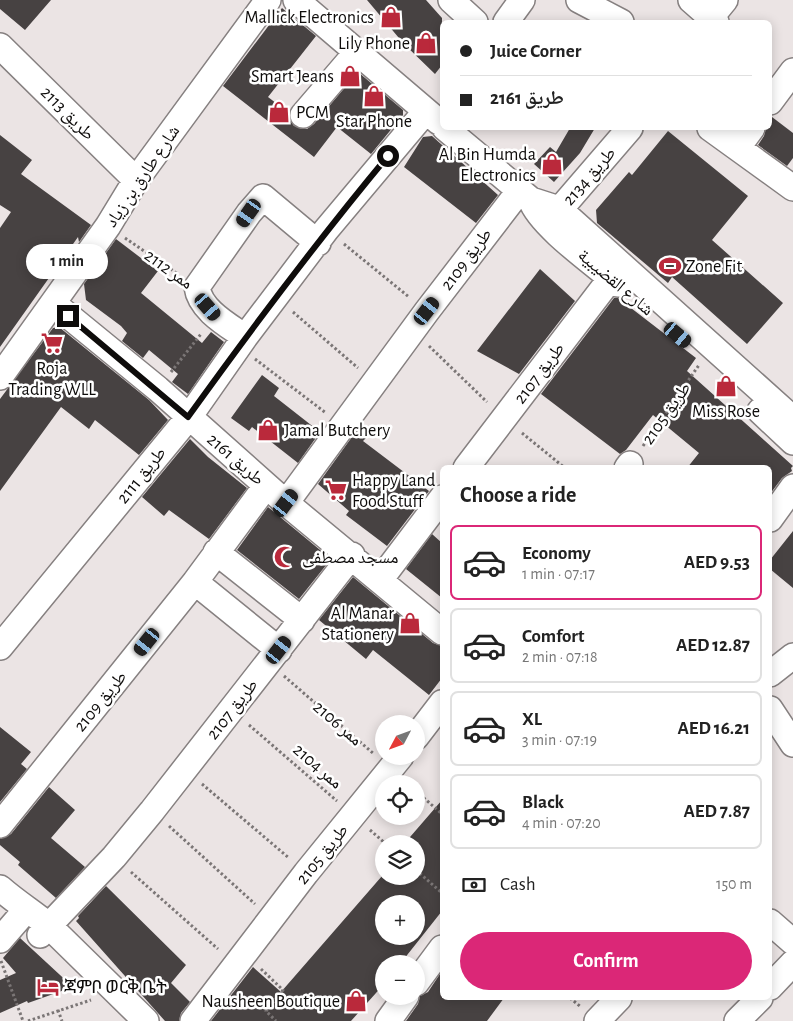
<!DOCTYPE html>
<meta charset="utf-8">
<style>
body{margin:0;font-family:"Alegreya Sans","Noto Naskh Arabic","Noto Sans Ethiopic",sans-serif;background:#f6f6f6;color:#222;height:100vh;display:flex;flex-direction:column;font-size:19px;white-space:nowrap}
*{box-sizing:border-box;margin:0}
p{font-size:16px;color:#767676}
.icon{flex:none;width:28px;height:28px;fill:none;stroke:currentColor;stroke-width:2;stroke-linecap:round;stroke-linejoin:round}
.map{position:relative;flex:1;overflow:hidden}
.details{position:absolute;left:440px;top:465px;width:332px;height:535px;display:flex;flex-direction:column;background:#fff;border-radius:8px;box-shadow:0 2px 12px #0003}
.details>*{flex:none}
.top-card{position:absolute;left:440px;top:20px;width:332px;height:110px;border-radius:8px;box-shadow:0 2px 12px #0003;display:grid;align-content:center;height:110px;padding:0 20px;background:#fff}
.needle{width:32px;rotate:229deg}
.fabs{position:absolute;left:375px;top:715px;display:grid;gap:10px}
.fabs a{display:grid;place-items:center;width:50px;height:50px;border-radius:50%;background:#fff;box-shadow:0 2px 12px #0003;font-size:25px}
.end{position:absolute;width:22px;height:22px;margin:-11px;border:6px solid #0e0c0b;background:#fff;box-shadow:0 0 0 2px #fff}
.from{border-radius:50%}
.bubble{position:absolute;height:35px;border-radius:18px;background:#fff;box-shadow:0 2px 12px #0003;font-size:16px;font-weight:600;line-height:35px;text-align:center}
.car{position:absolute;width:15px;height:30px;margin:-15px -8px;border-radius:6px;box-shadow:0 0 4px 1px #0007;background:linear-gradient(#222 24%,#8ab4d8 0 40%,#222 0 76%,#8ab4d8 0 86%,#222 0)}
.top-card b{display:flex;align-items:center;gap:18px;height:48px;font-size:19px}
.top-card b+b{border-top:1px solid #e0e0e0}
.top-card i{width:12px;height:12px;background:#222}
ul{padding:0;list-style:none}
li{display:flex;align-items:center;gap:15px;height:75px;margin:0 10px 8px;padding:0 10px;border:2px solid #e0e0e0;border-radius:8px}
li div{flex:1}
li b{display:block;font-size:19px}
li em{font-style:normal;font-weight:600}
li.active{border-color:#db2777}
li>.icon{width:45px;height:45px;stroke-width:1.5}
h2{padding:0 20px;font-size:22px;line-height:60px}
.pay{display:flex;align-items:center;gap:12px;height:55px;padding:0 20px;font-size:19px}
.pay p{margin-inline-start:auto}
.button{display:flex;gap:10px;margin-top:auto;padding:10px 20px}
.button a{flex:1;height:58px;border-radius:30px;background:#db2777;color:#fff;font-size:20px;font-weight:600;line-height:58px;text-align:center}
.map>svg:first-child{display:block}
.building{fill:#474242;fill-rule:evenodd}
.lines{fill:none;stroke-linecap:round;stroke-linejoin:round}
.minor-casing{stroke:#868080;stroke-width:28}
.path{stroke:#7b7676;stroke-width:3;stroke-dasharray:2.5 2.5;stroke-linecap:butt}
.minor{stroke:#fff;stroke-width:25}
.route{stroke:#0e0c0b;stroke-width:6}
.labels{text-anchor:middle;stroke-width:5;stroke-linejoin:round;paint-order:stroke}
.poi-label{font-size:18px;fill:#0e0c0b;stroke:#fff;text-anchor:end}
.street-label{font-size:18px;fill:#0e0c0b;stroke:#fff}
</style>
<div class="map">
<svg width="793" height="1021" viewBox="0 0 793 1021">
<rect width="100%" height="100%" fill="#ebe4e4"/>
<path class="building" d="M0,0h51l-26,30 -25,-21z
M367,0h59l16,18v47l-7,9 -31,-30z
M282,8l34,28 -48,61 21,16 1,7 4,6 13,3 7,-5 44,-52 45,38v5l-32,39 -34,-27 -23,30 -91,-71z
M772,117l21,16v25l-6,8 -29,-21 6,-9 2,-8h4z
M570,128h25l-15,25 -26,29 -20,-18 16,-17 6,5z
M668,131l80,65 -36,44 71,63 -36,41 -75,-67 -4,6 -71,-60 -1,-13 33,-38 3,3z
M0,135l32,25 -11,14 70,51 -12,17 -1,-5 -78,110v-119l11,-16 -11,-7z
M432,136l66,59 -22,28 -72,-56 19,-30z
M116,239l42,32 -17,22 61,50 9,-11 13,10 -36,52 -16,-12 6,-8 -29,-24 -6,8 -21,-17 5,-8 -6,-7 -35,-26 -2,-16z
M540,269l35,32 -56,73 -42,-23z
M614,298h4l78,60 -9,13 106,95 -2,2 1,3 -10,7 -12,16v-26h-83l12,-15 -46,-38 -27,35 -6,4 -79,-60z
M59,327l90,73 19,20 -29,35 -44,-35 -6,9 -28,-22 -61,84v-92l53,-71z
M262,375l17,13 -5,8 46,36 -22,31 -46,-36 -3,4 -18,-13z
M357,430l10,7 -4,4 66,50 -42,55 -41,-31 3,-4 -31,-27z
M190,439l18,18 39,31 -38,51 -40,-29 -5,6 -22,-19z
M268,507l63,52 -32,40 -62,-49z
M793,531v57l-23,-19v-9z
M432,534l10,9v55l-36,-29z
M353,577l80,66 9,3v32l-13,17 -56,-45 -7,9 -47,-39z
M0,727l31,25 -10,12 6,5 -27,33z
M49,787l26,23 -24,28 34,29 -29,31 -38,-33 2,-3 -20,-17v-6l11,-5z
M442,800v111l-42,53h-16v20l-33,37h-140l42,-54 28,25 101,-116h34v-32h-12zM384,904h32v32h-32z
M106,886l80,79 -15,18 19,19 -9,11 -2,8h-14l-89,-100 3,-3 -1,-2z
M20,938l53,49 -45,16 -1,-2 -27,12v-33l16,-7 -13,-15z
M442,971v27h62l-17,23h-81l12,-17 2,-8 8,-4z"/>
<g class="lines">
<g class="minor-casing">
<path id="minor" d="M296,0l143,122
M451,0l24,22
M579,0l42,22
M691,0l25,22
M506,22l16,-22
M707,22l18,-22
M0,46l136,134
M770,102l23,-31
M303,115l54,-63
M445,128l86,72 28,9 234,210
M710,128l83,60
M738,147l14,-19
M531,200c9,26 65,65 87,84
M549,222l81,-94
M54,304l104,85 128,114 156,129
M245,337c-17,-12 -45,-27 -48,-50l52,-74 14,-16 55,46
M0,377l108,-151 28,-46 132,-180
M760,411l33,31
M466,468l145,-190
M627,468l3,-4
M286,503l141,-192 93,-121
M770,519l23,-32
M216,552l86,68
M380,580l62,-82
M195,582l84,68
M0,647l189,-230 56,-80 81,-107 100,-119
M770,674l23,-18
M770,709l23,35
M416,737l26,-34
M0,825l195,-243 71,-96
M0,888c16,14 32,24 48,37l98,96
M770,922l23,20
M40,935l74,-78 38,-46 200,-256
M0,940l26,-30
M416,983l26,-35
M770,987l23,-24
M193,1021l113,-148 95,-117
M388,1021l18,-25
M597,1021l22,-23
M737,1021l23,-23"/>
</g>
<path class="path" d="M125,238l53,36
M344,244l65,53
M293,312l65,56
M429,346l58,56
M255,359l71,54
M171,372l30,-38
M522,433l43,35
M643,446l56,-81
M284,676l90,78
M249,725l88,76
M202,784l87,74
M416,791l26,23
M169,826l86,78
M370,830l16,14
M416,870l26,23
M131,872l87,77
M1,961l22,60
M261,969l22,21 -17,21 10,10
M570,998l11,9
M58,1010l4,11
M28,1021l63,-21"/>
<use href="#minor" class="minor"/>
</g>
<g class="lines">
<path class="route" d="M68,316l120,101c64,-89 130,-177 200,-261"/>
</g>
<defs>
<g id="shop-bare" transform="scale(1.725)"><path d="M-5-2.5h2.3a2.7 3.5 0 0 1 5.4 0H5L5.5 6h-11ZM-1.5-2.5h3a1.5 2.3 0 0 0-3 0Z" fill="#ba293b" stroke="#fff" stroke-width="2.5" paint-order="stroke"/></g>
<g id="stadium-bare" transform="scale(1.725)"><path d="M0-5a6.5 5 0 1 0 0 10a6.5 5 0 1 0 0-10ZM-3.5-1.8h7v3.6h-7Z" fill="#ba293b" stroke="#fff" stroke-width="2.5" paint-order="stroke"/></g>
<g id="supermarket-bare" transform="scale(1.725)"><path d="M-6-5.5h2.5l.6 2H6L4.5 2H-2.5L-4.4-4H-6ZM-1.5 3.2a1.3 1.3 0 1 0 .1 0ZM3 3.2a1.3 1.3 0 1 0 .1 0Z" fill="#ba293b" stroke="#fff" stroke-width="2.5" paint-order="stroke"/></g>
<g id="mosque-bare" transform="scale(1.725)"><path d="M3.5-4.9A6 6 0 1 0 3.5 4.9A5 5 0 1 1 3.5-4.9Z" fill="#ba293b" stroke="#fff" stroke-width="2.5" paint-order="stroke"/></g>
<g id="hotel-bare" transform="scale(1.725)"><path d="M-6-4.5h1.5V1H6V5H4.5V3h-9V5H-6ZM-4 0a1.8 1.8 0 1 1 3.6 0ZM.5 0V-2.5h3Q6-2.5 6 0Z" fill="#ba293b" stroke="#fff" stroke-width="2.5" paint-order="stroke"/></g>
</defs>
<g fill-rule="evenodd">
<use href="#shop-bare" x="391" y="17"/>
<use href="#shop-bare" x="426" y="43"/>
<use href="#shop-bare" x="350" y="76"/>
<use href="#shop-bare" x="374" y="96"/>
<use href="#shop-bare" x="279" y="112"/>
<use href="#shop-bare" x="552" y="164"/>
<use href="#stadium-bare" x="670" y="266"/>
<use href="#supermarket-bare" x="52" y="343"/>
<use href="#shop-bare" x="726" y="386"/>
<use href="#shop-bare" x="268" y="430"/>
<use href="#supermarket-bare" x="336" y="490"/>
<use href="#mosque-bare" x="285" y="557"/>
<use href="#shop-bare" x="410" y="623"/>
<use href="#hotel-bare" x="48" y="987"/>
<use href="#shop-bare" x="356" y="1001"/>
</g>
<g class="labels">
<g class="poi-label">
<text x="374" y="23">Mallick Electronics</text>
<text x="410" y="49">Lily Phone</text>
<text x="334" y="82">Smart Jeans</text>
<text x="296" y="118" text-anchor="start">PCM</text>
<text x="374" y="127" text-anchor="middle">Star Phone</text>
<text x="536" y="160">Al Bin Humda<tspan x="536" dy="21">Electronics</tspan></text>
<text x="686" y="272" text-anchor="start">Zone Fit</text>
<text x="52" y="374" text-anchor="middle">Roja<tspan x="52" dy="21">Trading WLL</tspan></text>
<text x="726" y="417" text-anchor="middle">Miss Rose</text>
<text x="284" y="436" text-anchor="start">Jamal Butchery</text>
<text x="352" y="486" text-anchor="start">Happy Land<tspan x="352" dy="21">Food Stuff</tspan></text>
<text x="302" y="563" text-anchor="start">مسجد مصطفى</text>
<text x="394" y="619">Al Manar<tspan x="394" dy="21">Stationery</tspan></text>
<text x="64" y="993" text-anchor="start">ጃምቦ ወርቅ ቤት</text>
<text x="340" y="1007">Nausheen Boutique</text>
</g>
<g class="street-label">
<text transform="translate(68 113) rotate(45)" y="6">طريق 2113</text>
<text transform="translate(142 176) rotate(-56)" y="6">شارع طارق بن زياد</text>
<text transform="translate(589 176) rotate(-49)" y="6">طريق 2134</text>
<text transform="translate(466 259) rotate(-53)" y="6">طريق 2109</text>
<text transform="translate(169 269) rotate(36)" y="6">ممر 2112</text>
<text transform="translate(616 282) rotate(40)" y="6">شارع القضيبية</text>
<text transform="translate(539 373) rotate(-53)" y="6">طريق 2107</text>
<text transform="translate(666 413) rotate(-55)" y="6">طريق 2105</text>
<text transform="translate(236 459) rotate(41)" y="6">طريق 2161</text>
<text transform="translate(141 475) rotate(-51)" y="6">طريق 2111</text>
<text transform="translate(100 701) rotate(-51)" y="6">طريق 2109</text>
<text transform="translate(232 709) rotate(-52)" y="6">طريق 2107</text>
<text transform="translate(338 723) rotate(41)" y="6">ممر 2106</text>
<text transform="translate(318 766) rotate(41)" y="6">ممر 2104</text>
<text transform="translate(322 854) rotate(-51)" y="6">طريق 2105</text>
</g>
</g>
</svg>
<div class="fabs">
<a><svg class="needle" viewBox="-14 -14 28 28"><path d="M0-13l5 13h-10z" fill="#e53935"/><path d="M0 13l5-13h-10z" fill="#767676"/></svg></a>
<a><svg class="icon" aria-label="locate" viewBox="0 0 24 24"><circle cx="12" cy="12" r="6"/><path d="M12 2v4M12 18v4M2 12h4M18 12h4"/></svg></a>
<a><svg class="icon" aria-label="layers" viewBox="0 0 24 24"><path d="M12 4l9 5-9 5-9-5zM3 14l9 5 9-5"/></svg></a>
<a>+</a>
<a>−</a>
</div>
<i class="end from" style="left:388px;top:156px"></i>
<i class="end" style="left:68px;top:316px"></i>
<div class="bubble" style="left:26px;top:244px;width:82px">1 min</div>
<i class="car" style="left:249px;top:213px;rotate:215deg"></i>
<i class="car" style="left:208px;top:307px;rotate:139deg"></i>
<i class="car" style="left:427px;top:311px;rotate:38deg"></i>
<i class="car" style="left:678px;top:335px;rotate:130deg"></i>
<i class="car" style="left:286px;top:503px;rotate:37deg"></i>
<i class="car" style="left:147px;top:642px;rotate:219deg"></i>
<i class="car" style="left:279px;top:650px;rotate:38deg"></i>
<div class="top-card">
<b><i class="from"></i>Juice Corner</b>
<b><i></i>طريق 2161</b>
</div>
<section class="details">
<h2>Choose a ride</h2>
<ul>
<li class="active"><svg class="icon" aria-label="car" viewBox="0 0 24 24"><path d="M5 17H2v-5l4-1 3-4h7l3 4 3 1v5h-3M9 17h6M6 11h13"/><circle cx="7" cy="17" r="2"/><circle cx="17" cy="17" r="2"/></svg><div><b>Economy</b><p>1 min · 07:17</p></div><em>AED 9.53</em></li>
<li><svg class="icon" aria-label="car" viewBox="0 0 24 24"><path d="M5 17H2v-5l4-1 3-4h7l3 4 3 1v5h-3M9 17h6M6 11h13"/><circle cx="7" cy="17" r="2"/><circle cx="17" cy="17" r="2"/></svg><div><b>Comfort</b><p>2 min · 07:18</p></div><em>AED 12.87</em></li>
<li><svg class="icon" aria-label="car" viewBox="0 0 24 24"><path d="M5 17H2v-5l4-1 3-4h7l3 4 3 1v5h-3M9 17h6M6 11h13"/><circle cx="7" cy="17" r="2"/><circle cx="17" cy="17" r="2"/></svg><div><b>XL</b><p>3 min · 07:19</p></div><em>AED 16.21</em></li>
<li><svg class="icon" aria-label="car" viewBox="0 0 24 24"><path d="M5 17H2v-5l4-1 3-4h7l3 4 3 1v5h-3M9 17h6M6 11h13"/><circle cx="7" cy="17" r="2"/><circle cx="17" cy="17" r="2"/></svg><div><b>Black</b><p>4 min · 07:20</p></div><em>AED 7.87</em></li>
</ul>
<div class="pay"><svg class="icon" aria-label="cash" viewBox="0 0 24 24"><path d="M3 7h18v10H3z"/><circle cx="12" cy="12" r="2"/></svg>Cash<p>150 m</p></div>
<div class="button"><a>Confirm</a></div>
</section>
</div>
